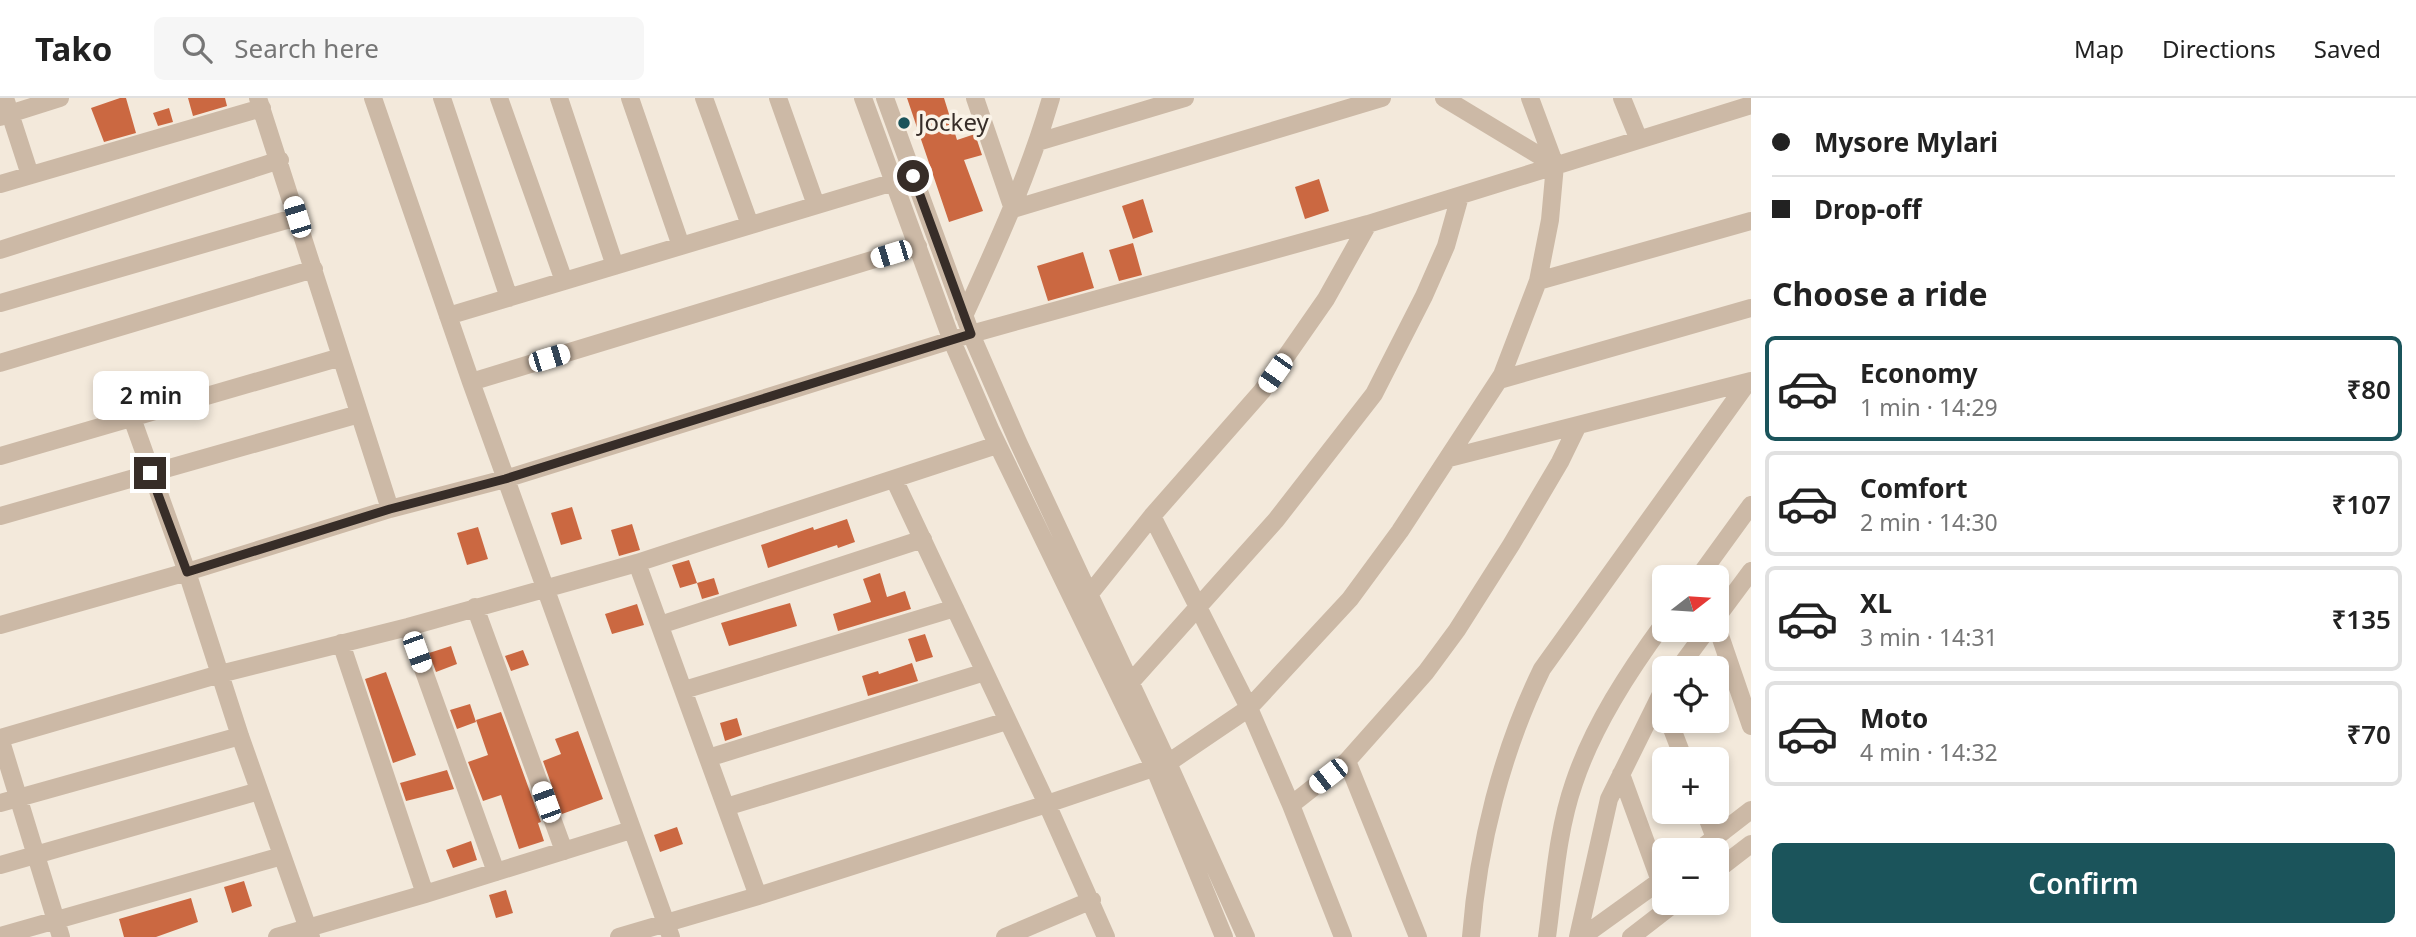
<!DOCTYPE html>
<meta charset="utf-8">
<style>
body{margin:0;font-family:"Noto Sans",sans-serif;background:#f6f6f6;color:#222;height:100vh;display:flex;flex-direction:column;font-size:26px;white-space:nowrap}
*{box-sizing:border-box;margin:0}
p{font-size:23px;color:#767676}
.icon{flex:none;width:38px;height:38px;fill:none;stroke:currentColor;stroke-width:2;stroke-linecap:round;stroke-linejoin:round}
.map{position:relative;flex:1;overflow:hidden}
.side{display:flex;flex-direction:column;background:#fff;width:665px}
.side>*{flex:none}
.guide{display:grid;align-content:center;height:154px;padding:0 21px;background:#fff}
.needle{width:46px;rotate:73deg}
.fabs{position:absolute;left:1652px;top:467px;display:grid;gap:14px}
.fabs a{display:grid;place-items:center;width:77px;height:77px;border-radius:10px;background:#fff;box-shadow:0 4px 10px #0003;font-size:35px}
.end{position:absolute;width:32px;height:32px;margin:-16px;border:9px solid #372d28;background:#fff;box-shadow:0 0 0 4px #fff}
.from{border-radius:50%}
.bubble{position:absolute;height:49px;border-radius:10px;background:#fff;box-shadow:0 4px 10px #0003;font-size:23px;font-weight:600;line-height:49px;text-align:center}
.car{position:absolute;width:21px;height:42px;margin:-21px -10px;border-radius:9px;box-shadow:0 0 5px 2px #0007;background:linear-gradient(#fff 24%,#345 0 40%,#fff 0 76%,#345 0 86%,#fff 0)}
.guide b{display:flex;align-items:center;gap:24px;height:66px;font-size:26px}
.guide b+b{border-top:2px solid #e0e0e0}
.guide i{width:18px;height:18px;background:#222}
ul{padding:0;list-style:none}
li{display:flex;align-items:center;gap:21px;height:105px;margin:0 14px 10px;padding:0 7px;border:4px solid #e0e0e0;border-radius:10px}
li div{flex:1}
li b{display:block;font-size:26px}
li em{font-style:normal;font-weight:600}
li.selected{border-color:#1b545b}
li>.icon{width:63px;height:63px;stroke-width:1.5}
h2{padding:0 21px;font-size:32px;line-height:84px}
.primary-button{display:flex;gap:14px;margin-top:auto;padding:14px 21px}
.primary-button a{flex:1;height:80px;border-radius:10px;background:#1b545b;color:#fff;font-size:28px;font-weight:600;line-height:80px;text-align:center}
header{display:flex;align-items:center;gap:42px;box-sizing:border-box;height:98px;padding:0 35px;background:#fff;border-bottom:2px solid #e0e0e0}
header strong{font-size:33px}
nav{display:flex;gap:38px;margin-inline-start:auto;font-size:24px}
.search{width:490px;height:63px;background:#f6f6f6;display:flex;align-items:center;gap:18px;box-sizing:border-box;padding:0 24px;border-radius:10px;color:#767676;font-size:26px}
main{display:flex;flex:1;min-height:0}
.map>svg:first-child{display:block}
.building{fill:#cb6841}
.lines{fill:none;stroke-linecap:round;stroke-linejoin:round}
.minor{stroke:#ccb9a6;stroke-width:18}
.route{stroke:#372d28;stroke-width:9}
.poi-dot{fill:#1b545b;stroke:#faf3e8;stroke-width:2.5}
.labels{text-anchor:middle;stroke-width:7;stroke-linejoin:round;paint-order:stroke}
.poi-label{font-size:24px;fill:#372d28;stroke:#faf3e8;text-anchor:start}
</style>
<header>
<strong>Tako</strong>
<div class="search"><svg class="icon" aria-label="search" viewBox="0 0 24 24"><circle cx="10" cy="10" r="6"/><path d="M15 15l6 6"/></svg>Search here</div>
<nav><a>Map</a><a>Directions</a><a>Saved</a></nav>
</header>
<main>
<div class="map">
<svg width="1751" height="839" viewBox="0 0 1751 839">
<rect width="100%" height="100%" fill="#f3e9db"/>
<path class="building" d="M120,0h6l10,35 -32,9 -13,-34z
M188,0h37l2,8 -34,10z
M907,0h37l13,42 18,-6 7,21 -18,5 19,51 -34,11z
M169,10l4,14 -15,4 -5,-13z
M1319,81l10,32 -24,8 -10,-32z
M1143,101l10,33 -20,7 -11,-33z
M1133,145l9,32 -23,6 -10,-31z
M1083,154l11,36 -46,13 -11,-35z
M572,409l10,32 -21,6 -10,-32z
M847,421l8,23 -17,6 -1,-3 -69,23 -7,-23 52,-18 1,3z
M632,426l8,26 -21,6 -8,-26z
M478,429l10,32 -21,6 -10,-32z
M689,462l8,23 -17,5 -8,-23z
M880,475l7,24 18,-6 6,18 -73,22 -5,-17 38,-12 -8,-23z
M714,480l5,16 -17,5 -5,-16z
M790,505l7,23 -68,20 -8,-23z
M637,506l7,21 -32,9 -7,-20z
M925,536l8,23 -17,5 -8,-23z
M451,548l6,18 -21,8 -7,-19z
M523,552l6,15 -18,6 -6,-15z
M912,565l6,18 -50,15 -6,-20 16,-5 1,3z
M386,574l30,83 -23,8 -28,-84z
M470,606l6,18 -19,7 -7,-19z
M501,614l40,110 -3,1 6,18 -25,8 -18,-54 -18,6 -15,-39 20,-7 -12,-35z
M737,620l5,17 -17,6 -5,-18z
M578,633l25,68 -41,15 -19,-53 18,-7 -6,-15z
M447,672l7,19 -48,12 -6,-18z
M677,729l6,17 -23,8 -6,-17z
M471,743l6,19 -24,8 -7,-18z
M244,783l8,25 -20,7 -8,-26z
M506,792l7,23 -17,5 -7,-23z
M191,800l7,24 -42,15h-32l-5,-18z"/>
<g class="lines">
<path class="minor" d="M5,0l25,77
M258,0l132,411
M373,0l98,284 200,555
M442,0l67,200
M499,0l65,183
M559,0l56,168
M630,0l51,148
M704,0l46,127
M778,0l38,107
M863,0l89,243 39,90 163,336 70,170
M885,0l86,236 47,108 150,321 78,174
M975,0l38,111 369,-111
M1444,0l111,67
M1622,0l17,42
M0,19l60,-19
M1038,44l147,-44
M0,86l262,-76
M0,152l280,-90
M1538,183l213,-60
M0,205l297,-86
M448,218l446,-134
M964,218c33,-72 65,-142 87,-218
M0,265l314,-94
M1499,282l252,-72
M471,284l447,-136
M132,320l55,154 53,164 71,201
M0,358l341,-99
M1449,360l302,-77
M0,418l359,-102
M1152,418l97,192 42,97 52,132
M637,465l121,333
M1698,480l53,-73
M1088,498l64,-80 110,-125 64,-92 42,-75
M475,509l89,244
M1717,519l34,-46
M0,527l187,-53 203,-63 115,-30 466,-145 397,-110 383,-119
M660,527l263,-86
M408,529l88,245
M1717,529l34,99
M341,545l84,251
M1679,570l28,-38
M1130,585l146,-163 98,-126 50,-98 22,-50 14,-50
M684,592l271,-82
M1669,623l15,39
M708,660l277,-86
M1347,663l71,176
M1621,676l39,107
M0,705l240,-67
M1291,707l56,-44 79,-89 31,-42 54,-85 49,-83 18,-37
M726,709l281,-86
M1705,714l10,26
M1699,752l52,-40
M0,767l259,-74
M1717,772l34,-26
M0,838l282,-80
M61,839l-61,-199 220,-64 188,-47 229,-64 360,-118
M277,839l148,-43 206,-64
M619,839l139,-41 289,-92 -153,-325
M1005,839l87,-37
M1106,839l-59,-133 121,-41 81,-55 101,-109 50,-68 102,-156 36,-94 12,-61 5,-55 -25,-67
M1471,839c7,-92 31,-186 71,-268l206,-287
M1547,839c7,-51 10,-105 27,-154 19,-57 55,-112 90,-160
M1578,839l31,-138 55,-111
M1582,839l82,-59
M1631,839l44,-34"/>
</g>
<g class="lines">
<path class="route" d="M150,375l37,99 203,-63 115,-30 466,-145 -58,-158"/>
</g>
<circle class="poi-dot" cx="904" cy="25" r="7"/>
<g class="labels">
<g class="poi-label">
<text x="918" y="33">Jockey</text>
</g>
</g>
</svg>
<div class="fabs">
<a><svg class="needle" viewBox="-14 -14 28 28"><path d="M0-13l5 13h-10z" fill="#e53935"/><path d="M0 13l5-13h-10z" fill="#767676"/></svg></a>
<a><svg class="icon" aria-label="locate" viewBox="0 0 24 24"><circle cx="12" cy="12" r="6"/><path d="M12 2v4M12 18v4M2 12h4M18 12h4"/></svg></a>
<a>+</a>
<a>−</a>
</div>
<i class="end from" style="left:913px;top:78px"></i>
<i class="end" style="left:150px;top:375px"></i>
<div class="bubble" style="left:93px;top:273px;width:116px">2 min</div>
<i class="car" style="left:297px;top:119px;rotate:343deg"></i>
<i class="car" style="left:891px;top:156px;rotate:253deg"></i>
<i class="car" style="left:549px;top:260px;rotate:73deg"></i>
<i class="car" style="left:1275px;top:275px;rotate:215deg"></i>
<i class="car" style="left:417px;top:554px;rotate:160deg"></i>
<i class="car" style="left:1328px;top:678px;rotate:232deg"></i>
<i class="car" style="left:546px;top:704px;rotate:340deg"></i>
</div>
<section class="side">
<div class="guide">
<b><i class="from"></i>Mysore Mylari</b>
<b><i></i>Drop-off</b>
</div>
<h2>Choose a ride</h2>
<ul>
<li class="selected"><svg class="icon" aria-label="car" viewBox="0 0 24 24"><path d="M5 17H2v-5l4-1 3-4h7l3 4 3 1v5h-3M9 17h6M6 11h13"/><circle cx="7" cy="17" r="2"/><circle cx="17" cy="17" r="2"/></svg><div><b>Economy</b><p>1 min · 14:29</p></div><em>₹80</em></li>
<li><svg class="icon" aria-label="car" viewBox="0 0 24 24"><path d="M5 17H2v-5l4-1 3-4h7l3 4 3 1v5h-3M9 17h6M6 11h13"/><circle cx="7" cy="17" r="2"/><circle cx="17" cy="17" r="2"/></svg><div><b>Comfort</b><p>2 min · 14:30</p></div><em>₹107</em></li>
<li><svg class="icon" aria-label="car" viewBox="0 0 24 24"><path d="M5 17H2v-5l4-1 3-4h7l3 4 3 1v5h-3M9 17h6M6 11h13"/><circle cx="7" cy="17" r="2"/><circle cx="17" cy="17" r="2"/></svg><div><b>XL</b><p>3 min · 14:31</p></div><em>₹135</em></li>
<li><svg class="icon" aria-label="car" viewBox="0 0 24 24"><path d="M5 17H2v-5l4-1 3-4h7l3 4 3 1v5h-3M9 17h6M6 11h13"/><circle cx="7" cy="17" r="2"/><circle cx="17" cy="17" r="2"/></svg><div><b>Moto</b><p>4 min · 14:32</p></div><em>₹70</em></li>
</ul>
<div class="primary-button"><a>Confirm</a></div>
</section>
</main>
